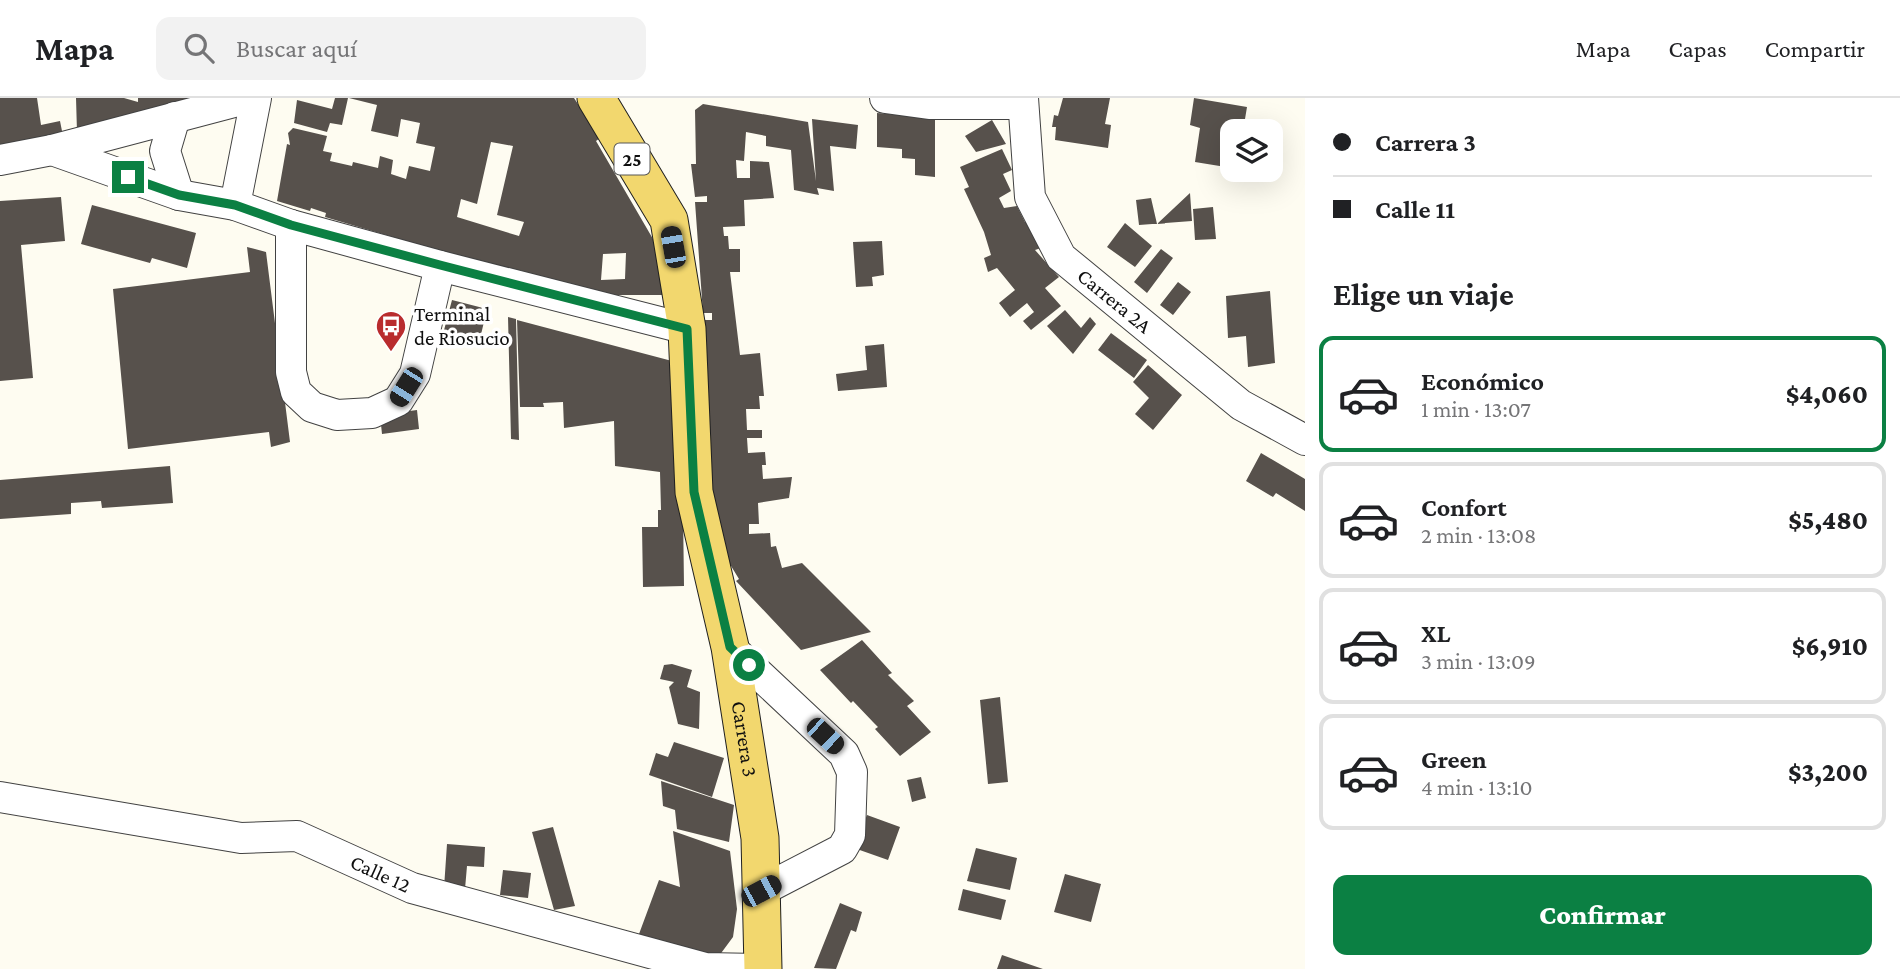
<!DOCTYPE html>
<html lang="es">
<meta charset="utf-8">
<style>
body{margin:0;font-family:"Crimson Pro",serif;background:#f2f2f2;color:#202124;height:100vh;display:flex;flex-direction:column;font-size:26px;white-space:nowrap}
*{box-sizing:border-box;margin:0}
p{font-size:23px;color:#757577}
.icon{flex:none;width:38px;height:38px;fill:none;stroke:currentColor;stroke-width:2;stroke-linecap:round;stroke-linejoin:round}
.map{position:relative;flex:1;overflow:hidden}
.details{display:flex;flex-direction:column;background:#fff;width:595px}
.details>*{flex:none}
.top-card{display:grid;align-content:center;height:154px;padding:0 28px;background:#fff}
.controls{position:absolute;left:1220px;top:21px;display:grid;gap:14px}
.controls a{display:grid;place-items:center;width:63px;height:63px;border-radius:14px;background:#fff;box-shadow:0 7px 28px #0002;font-size:35px}
.end{position:absolute;width:32px;height:32px;margin:-16px;border:9px solid #0b8043;background:#fff;box-shadow:0 0 0 4px #fff}
.from{border-radius:50%}
.car{position:absolute;width:21px;height:42px;margin:-21px -10px;border-radius:9px;box-shadow:0 0 5px 2px #0007;background:linear-gradient(#222 24%,#8ab4d8 0 40%,#222 0 76%,#8ab4d8 0 86%,#222 0)}
.top-card b{display:flex;align-items:center;gap:24px;height:66px;font-size:26px}
.top-card b+b{border-top:2px solid #e0e0e0}
.top-card i{width:18px;height:18px;background:#202124}
ul{padding:0;list-style:none}
li{display:flex;align-items:center;gap:21px;height:116px;margin:0 14px 10px;padding:0 14px;border:4px solid #e0e0e0;border-radius:14px}
li div{flex:1}
li b{display:block;font-size:26px}
li em{font-style:normal;font-weight:800}
li.selected{border-color:#0b8043}
li>.icon{width:63px;height:63px;stroke-width:1.5}
h2{padding:0 28px;font-size:32px;line-height:84px}
.cta{display:flex;gap:14px;margin-top:auto;padding:14px 28px}
.cta a{flex:1;height:80px;border-radius:14px;background:#0b8043;color:#fff;font-size:28px;font-weight:800;line-height:80px;text-align:center}
header{display:flex;align-items:center;gap:42px;box-sizing:border-box;height:98px;padding:0 35px;background:#fff;border-bottom:2px solid #e0e0e0}
header strong{font-size:33px}
nav{display:flex;gap:38px;margin-inline-start:auto;font-size:24px}
.search{width:490px;height:63px;background:#f2f2f2;display:flex;align-items:center;gap:18px;box-sizing:border-box;padding:0 24px;border-radius:14px;color:#757577;font-size:26px}
main{display:flex;flex:1;min-height:0}
.map>svg:first-child{display:block}
.building{fill:#57514c;fill-rule:evenodd}
.lines{fill:none;stroke-linecap:round;stroke-linejoin:round}
.minor-casing{stroke:#424242;stroke-width:32}
.major-casing{stroke:#202020;stroke-width:39}
.minor{stroke:#fff;stroke-width:30}
.major{stroke:#f2d76e;stroke-width:37}
.route{stroke:#0b8043;stroke-width:9}
.labels{text-anchor:middle;stroke-width:7;stroke-linejoin:round;paint-order:stroke}
.shield{fill:#fff;stroke:#575757;stroke-width:2}
.shield-label{font-size:19px;font-weight:bold;fill:#0f0f0f}
.street-label{font-size:21px;fill:#0f0f0f;stroke:#fff}
.poi-label{font-size:21px;fill:#0f0f0f;stroke:#fff;text-anchor:start}
</style>
<header>
<strong>Mapa</strong>
<div class="search"><svg class="icon" aria-label="search" viewBox="0 0 24 24"><circle cx="10" cy="10" r="6"/><path d="M15 15l6 6"/></svg>Buscar aquí</div>
<nav><a>Mapa</a><a>Capas</a><a>Compartir</a></nav>
</header>
<main>
<div class="map">
<svg width="1305" height="871" viewBox="0 0 1305 871">
<rect width="100%" height="100%" fill="#fefcf1"/>
<path class="building" d="M0,0h37l4,27 19,-4 3,15 -63,15z
M76,0h48l14,4v-4h68l-129,34z
M335,0h13l-6,27 -12,-2 -3,9 -33,-9 3,-23 35,9z
M349,0h225l26,40 -4,3 57,98h13l4,56h-70l-81,-25 -1,4 -193,-57 1,-4 -15,-5 -1,3 -33,-10 10,-57 3,1 -2,-12 5,-5 34,8 -4,15 9,2 -2,8 22,5 1,-4 25,6 2,-12 13,4 -2,14 15,5 3,-13 21,5 5,-24 -19,-4 4,-20 -19,-4 -3,18 -27,-6 6,-26zM491,44l22,4 -16,69 27,7 -5,14 -62,-19 4,-18 16,5zM626,155l-1,26 -24,1 2,-26z
M1063,0h47l-5,26 6,1 -3,23 -53,-8 1,-13h-4l2,-12 4,1z
M1194,0l53,9 -4,24h-11v37l-37,-6 5,-34 -10,-3z
M703,6l105,18 8,59 -4,-62 46,6 -2,24 -26,-3 4,45 -17,-3 2,7 -25,-5 -3,-40 -25,-4v-10l-20,-4 -2,29 -8,-1 1,18h13v-17l19,1 5,36 -30,2 1,26 -22,1 1,9h4l1,13h11v23h-10l10,83 20,-2 4,43h-5l1,13h-14l1,21h15v8h-15l1,15 17,-1 1,13h-4l1,14 29,-2 -3,21 -31,5 1,21h-10v10l21,-1 1,14 5,-1 6,22 20,-5 69,69 -70,18 -65,-69 3,-2 -22,-36 -17,-223h12v-7h-9l-8,-111h12v-6l-12,1 -4,-33h5l-1,-54z
M877,15l58,5v59l-20,-2v-16l-13,-1v-9l-25,-2z
M992,22l14,24 -30,8 -11,-16z
M1002,51l10,21 -9,4 8,17 -12,7 5,10 13,-2 8,16 8,-1 8,27 -6,2 24,27 -14,11 16,18 -30,24 -8,-9 11,-9 -7,-9 -17,14 -11,-14 16,-13 -18,-22 -9,4 -4,-14 7,-3 -7,-23 -20,-43 5,-2 -9,-20z
M1190,95l2,28 -53,4 -3,-25 15,-2 6,26z
M61,99l4,44 -44,4 12,133 -33,3v-180z
M92,107l104,28 -9,35 -35,-10 -2,5 -69,-19z
M1213,109l3,32 -21,1 -2,-31z
M1125,125l27,23 -17,21 -28,-20z
M882,143l2,34 -12,2 1,9 -17,1 -3,-45z
M247,149l19,5 24,190 -19,5 -2,-15 -141,17 -15,-160 137,-17z
M1161,151l12,9 -26,35 -13,-11z
M1178,184l13,10 -18,23 -13,-10z
M1270,193l5,72 -27,4 -2,-31 -18,2 -2,-42z
M452,202l35,9 -8,34 -36,-9z
M1065,212l16,18 9,-11 6,7 -23,30 -26,-28z
M508,219l8,2 3,121 -8,-1z
M517,222l155,41 11,150 1,75 -41,1 -1,-60h16v-17h3l-1,-38 -45,-6 -1,-45 -50,7 -1,-26 -20,1 1,4h-24z
M1111,235l36,27 -13,18 -36,-28z
M884,246l3,43 -49,4 -2,-17 31,-4 -2,-24z
M1148,267l34,30 -29,35 -18,-16 14,-16 -16,-16z
M417,312l2,19 -37,5 -2,-19z
M1261,355l44,26v32l-29,-18 -3,4 -27,-16z
M170,368l3,37 -71,5 -1,-7 -30,2v11l-71,5v-39z
M862,542l30,33 -4,2 26,26 -7,5 24,26 -31,24 -25,-27 3,-2 -5,-5 -20,-21 -2,2 -31,-33z
M672,566l20,6 -5,17 13,5 -1,37 -21,-5 -9,-37 5,-5 -14,-3 4,-14z
M1000,599l8,85 -20,2 -8,-84z
M674,644l50,16 -12,39 -63,-22 7,-22 12,4z
M921,679l5,21 -14,4 -5,-22z
M661,683l73,24 -5,37 -52,-13 -2,-19 -12,-4z
M867,717l33,12 -12,33 -34,-12z
M553,729l22,79 -21,4 -22,-78z
M673,733l57,20 7,58 -4,28 -17,23 -77,-26 20,-54 21,7z
M447,746l38,3 -1,20 -17,-1 -2,23 -21,-1z
M976,750l41,10 -7,32 -43,-9z
M503,772l28,3 -3,25 -28,-3z
M1065,776l36,10 -10,38 -37,-10z
M963,791l43,11 -5,20 -43,-10z
M840,805l22,9 -6,20 -5,-2 -15,39 -22,-1z
M1002,857l41,14h-46z"/>
<g class="lines">
<g class="minor-casing">
<g id="minor">
<path d="M885,0l44,6h94"/>
<path id="s1" d="M1023,0l7,99 31,60 180,148 64,35"/>
<path d="M175,19l-10,34 14,44"/>
<path d="M52,52l197,-52"/>
<path d="M0,62l52,-10 127,45 56,10 56,20 149,41 247,63"/>
<path d="M235,107l21,-107"/>
<path d="M291,127v147l5,20 16,15 25,8 35,-2 26,-12 17,-27 25,-108"/>
<path d="M730,549l114,107 8,18 -2,63 -8,14 -81,42"/>
<path id="s2" d="M0,699l241,41 56,-2 115,52 293,80 54,1"/>
</g>
</g>
<g class="major-casing">
<g id="major">
<path id="s3" d="M596,0l73,122 18,109 7,163 36,155 30,191 3,131"/>
</g>
</g>
<use href="#minor" class="minor"/>
<use href="#major" class="major"/>
</g>
<g class="lines">
<path class="route" d="M128,79l51,18 56,10 56,20 149,40 247,64 7,163 36,155 19,18"/>
</g>
<defs>
<g id="bus-pin" transform="scale(1.575)"><path d="M0 17L-7.5 6A9.5 9.5 0 1 1 7.5 6Z" fill="#b92c2e" stroke="#fff"/><path d="M-5-6H5V4H4V6H2V4H-2V6H-4V4H-5ZM-3.5-4V0h7V-4ZM-3.5 1.2v1.5H-2V1.2ZM2 1.2v1.5H3.5V1.2Z" fill="#fff"/></g>
</defs>
<g fill-rule="evenodd">
<use href="#bus-pin" x="391" y="228"/>
</g>
<g class="labels">
<rect class="shield" x="614.5" y="45.5" width="35" height="31" rx="5"/>
<g class="shield-label">
<text x="632" y="68">25</text>
</g>
<g class="street-label">
<text dy="7" stroke="none"><textPath href="#s1" startOffset="236">Carrera 2A</textPath></text>
<text dy="7" stroke="none"><textPath href="#s3" startOffset="668">Carrera 3</textPath></text>
<text dy="7" stroke="none"><textPath href="#s2" startOffset="392">Calle 12</textPath></text>
</g>
<g class="poi-label">
<text x="414" y="223">Terminal<tspan x="414" dy="24">de Riosucio</tspan></text>
</g>
</g>
</svg>
<div class="controls">
<a><svg class="icon" aria-label="layers" viewBox="0 0 24 24"><path d="M12 4l9 5-9 5-9-5zM3 14l9 5 9-5"/></svg></a>
</div>
<i class="end from" style="left:749px;top:567px"></i>
<i class="end" style="left:128px;top:79px"></i>
<i class="car" style="left:673px;top:149px;rotate:350deg"></i>
<i class="car" style="left:406px;top:289px;rotate:212deg"></i>
<i class="car" style="left:825px;top:638px;rotate:133deg"></i>
<i class="car" style="left:761px;top:793px;rotate:62deg"></i>
</div>
<section class="details">
<div class="top-card">
<b><i class="from"></i>Carrera 3</b>
<b><i></i>Calle 11</b>
</div>
<h2>Elige un viaje</h2>
<ul>
<li class="selected"><svg class="icon" aria-label="car" viewBox="0 0 24 24"><path d="M5 17H2v-5l4-1 3-4h7l3 4 3 1v5h-3M9 17h6M6 11h13"/><circle cx="7" cy="17" r="2"/><circle cx="17" cy="17" r="2"/></svg><div><b>Económico</b><p>1 min · 13:07</p></div><em>$4,060</em></li>
<li><svg class="icon" aria-label="car" viewBox="0 0 24 24"><path d="M5 17H2v-5l4-1 3-4h7l3 4 3 1v5h-3M9 17h6M6 11h13"/><circle cx="7" cy="17" r="2"/><circle cx="17" cy="17" r="2"/></svg><div><b>Confort</b><p>2 min · 13:08</p></div><em>$5,480</em></li>
<li><svg class="icon" aria-label="car" viewBox="0 0 24 24"><path d="M5 17H2v-5l4-1 3-4h7l3 4 3 1v5h-3M9 17h6M6 11h13"/><circle cx="7" cy="17" r="2"/><circle cx="17" cy="17" r="2"/></svg><div><b>XL</b><p>3 min · 13:09</p></div><em>$6,910</em></li>
<li><svg class="icon" aria-label="car" viewBox="0 0 24 24"><path d="M5 17H2v-5l4-1 3-4h7l3 4 3 1v5h-3M9 17h6M6 11h13"/><circle cx="7" cy="17" r="2"/><circle cx="17" cy="17" r="2"/></svg><div><b>Green</b><p>4 min · 13:10</p></div><em>$3,200</em></li>
</ul>
<div class="cta"><a>Confirmar</a></div>
</section>
</main>
